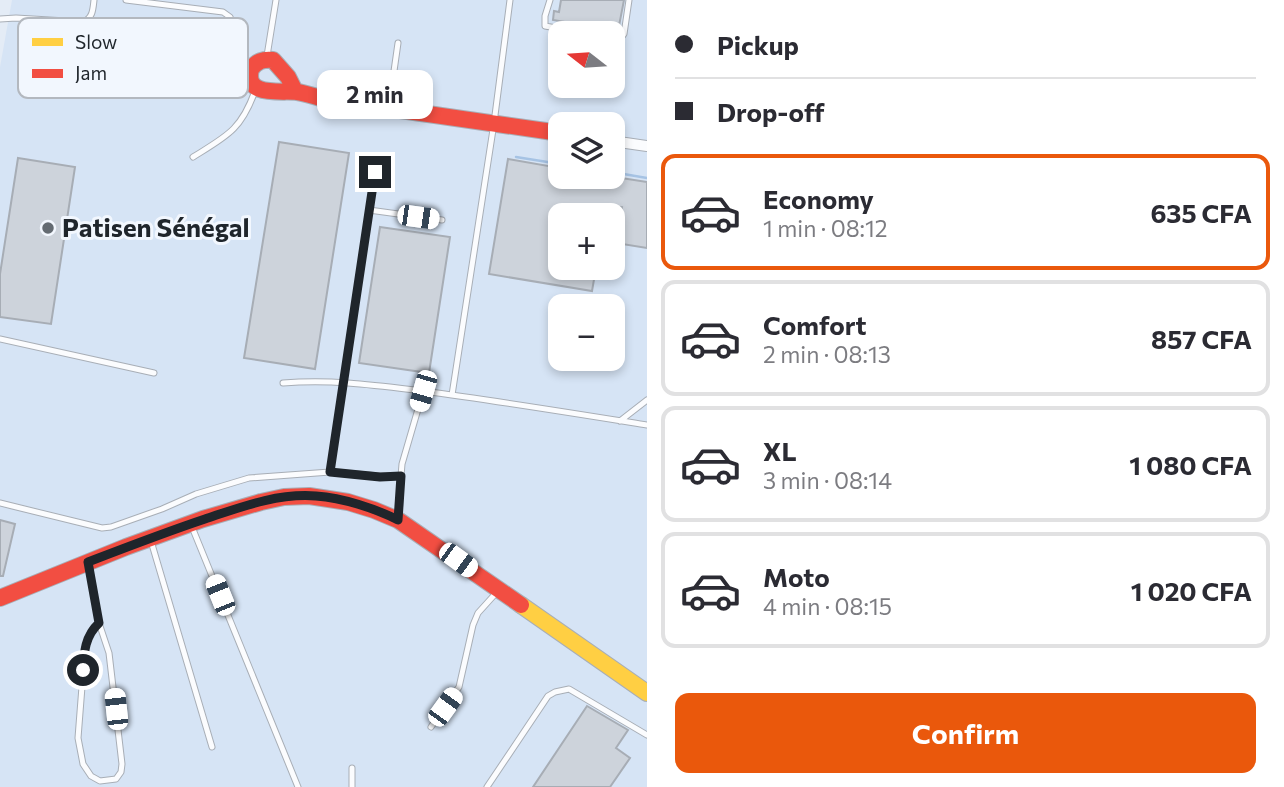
<!DOCTYPE html>
<meta charset="utf-8">
<style>
body{margin:0;font-family:Commissioner,sans-serif;background:#f2f2f3;color:#2b2b33;height:100vh;display:flex;flex-direction:column;font-size:26px;white-space:nowrap}
*{box-sizing:border-box;margin:0}
p{font-size:23px;color:#7c7c81}
.icon{flex:none;width:38px;height:38px;fill:none;stroke:currentColor;stroke-width:2;stroke-linecap:round;stroke-linejoin:round}
.map{position:relative;flex:1;overflow:hidden}
.panel{display:flex;flex-direction:column;background:#fff;width:637px}
.panel>*{flex:none}
.top-card{display:grid;align-content:center;height:154px;padding:0 28px;background:#fff}
.needle{width:46px;rotate:287deg}
.buttons{position:absolute;left:548px;top:21px;display:grid;gap:14px}
.buttons a{display:grid;place-items:center;width:77px;height:77px;border-radius:14px;background:#fff;box-shadow:0 4px 10px #0003;font-size:35px}
.end{position:absolute;width:32px;height:32px;margin:-16px;border:9px solid #1f252b;background:#fff;box-shadow:0 0 0 4px #fff}
.from{border-radius:50%}
.bubble{position:absolute;height:49px;border-radius:14px;background:#fff;box-shadow:0 4px 10px #0003;font-size:23px;font-weight:700;line-height:49px;text-align:center}
.car{position:absolute;width:21px;height:42px;margin:-21px -10px;border-radius:9px;box-shadow:0 0 5px 2px #0007;background:linear-gradient(#fff 24%,#345 0 40%,#fff 0 76%,#345 0 86%,#fff 0)}
.top-card b{display:flex;align-items:center;gap:24px;height:66px;font-size:26px}
.top-card b+b{border-top:2px solid #e1e1e2}
.top-card i{width:18px;height:18px;background:#2b2b33}
ul{padding:0;list-style:none}
li{display:flex;align-items:center;gap:21px;height:116px;margin:0 14px 10px;padding:0 14px;border:4px solid #e1e1e2;border-radius:14px}
li div{flex:1}
li b{display:block;font-size:26px}
li em{font-style:normal;font-weight:700}
li.on{border-color:#ea580c}
li>.icon{width:63px;height:63px;stroke-width:1.5}
.primary-button{display:flex;gap:14px;margin-top:auto;padding:14px 28px}
.primary-button a{flex:1;height:80px;border-radius:14px;background:#ea580c;color:#fff;font-size:28px;font-weight:700;line-height:80px;text-align:center}
main{display:flex;flex:1;min-height:0}
.map>svg:first-child{display:block}
.built{fill:#d6e4f5;fill-rule:evenodd}
.lines{fill:none;stroke-linecap:round;stroke-linejoin:round}
.stream{stroke:#a6c3e4;stroke-width:2.5}
.building{fill:#cdd3db;stroke:#a7adb5;stroke-width:2}
.lane-casing{stroke:#a8aeb6;stroke-width:7}
.street-casing{stroke:#a8aeb6;stroke-width:12}
.slow-casing{stroke:#a8aeb6;stroke-width:18}
.jam-casing{stroke:#a8aeb6;stroke-width:18}
.lane{stroke:#fbfcfe;stroke-width:5}
.street{stroke:#fbfcfe;stroke-width:10}
.slow{stroke:#ffcf43;stroke-width:16}
.jam{stroke:#f24e42;stroke-width:16}
.route{stroke:#1f252b;stroke-width:9}
.poi-dot{fill:#646b72;stroke:#f2f7fe;stroke-width:2.5}
.labels{text-anchor:middle;stroke-width:6;stroke-linejoin:round;paint-order:stroke}
.poi-label{font-size:26px;font-weight:bold;fill:#1f252b;stroke:#f2f7fe;text-anchor:start}
.key{fill:#f2f7fe;stroke:#b3b8bf;stroke-width:2}
.key-label{font-size:19px;fill:#1f252b}
</style>
<main>
<div class="map">
<svg width="647" height="787" viewBox="0 0 647 787">
<rect width="100%" height="100%" fill="#e4ecf6"/>
<path class="built" d="M12,0h635v787h-647v-720zM560,33h52v53h-52zM560,124h52v53h-52zM560,215h52v53h-52zM560,306h52v53h-52z"/>
<g class="lines">
<path class="stream" d="M516,157l44,7
M612,172l35,6"/>
</g>
<path class="building" d="M561,0h63l-6,31 -65,-11 1,-9 5,1z
M279,142l70,11 -34,216 -71,-11z
M18,158l57,9 -24,157 -51,-7v-43z
M508,159l52,9v9h55l32,5v66l-31,-5 6,-36 -16,-2 -2,10h-44v53h36l-4,23 -103,-17z
M380,227l70,10 -21,136 -70,-10z
M0,520l15,4 -12,52h-3z
M587,706l41,24 -12,18 14,10 -20,29h-77z"/>
<g class="lines">
<g class="lane-casing">
<path id="lane" d="M126,0l97,12 7,5 3,8 -7,52
M550,0l-5,16v10l39,7
M0,19l16,-1 67,4c10,-4 10,-13 11,-22
M612,38h9l3,-4 5,-34
M267,56l9,-56
M389,106l9,-63
M193,157c34,-21 48,-27 62,-66
M369,210l73,10
M0,339l154,34
M283,383c49,-4 91,2 140,8 75,10 149,22 224,34
M452,395l42,-272 16,-123
M620,421l27,-21
M330,472l45,-300
M0,503l102,25 9,-1 51,-18 34,-15 53,-16 81,-6 50,4h21l1,-12 21,-72
M399,518l2,-42
M192,527l106,260
M151,541l61,206
M89,565l10,58 10,30 13,111 -1,8 -5,7 -16,2 -9,-5 -8,-12 -5,-26 7,-90 7,-18 7,-7
M431,727l28,-40 14,-62 5,-12 19,-21
M352,787v-19
M487,787l61,-91 7,-4 14,-3 78,46"/>
</g>
<g class="street-casing">
<path id="street" d="M612,141l35,5"/>
</g>
<g class="slow-casing">
<path id="slow" d="M521,605l126,88"/>
</g>
<g class="jam-casing">
<path id="jam" d="M295,91l-7,-14 -15,-17c-10,-1 -16,1 -22,9 -7,29 30,21 46,23 9,1 18,5 27,7l236,34
M0,598l126,-51 77,-28 58,-17 23,-5 25,-1 39,6 26,8 24,10 123,85"/>
</g>
<use href="#lane" class="lane"/>
<use href="#street" class="street"/>
<use href="#slow" class="slow"/>
<use href="#jam" class="jam"/>
</g>
<g class="lines">
<path class="route" d="M83,670c1,-18 2,-34 16,-47l-11,-61c39,-15 78,-30 117,-43 36,-12 72,-26 111,-23 27,2 58,12 82,24l3,-44 -21,1 -50,-5 45,-300"/>
</g>
<circle class="poi-dot" cx="48" cy="228" r="7"/>
<g class="labels">
<g class="poi-label">
<text x="62" y="237">Patisen Sénégal</text>
</g>
</g>
<rect x="18" y="18" width="230" height="80" rx="10" class="key"/>
<rect x="32" y="38" width="31" height="8" fill="#ffcf43"/>
<rect x="32" y="69" width="31" height="9" fill="#f24e42"/>
<g class="key-label">
<text x="75" y="49">Slow</text>
<text x="75" y="80">Jam</text>
</g>
</svg>
<div class="buttons">
<a><svg class="needle" viewBox="-14 -14 28 28"><path d="M0-13l5 13h-10z" fill="#e53935"/><path d="M0 13l5-13h-10z" fill="#7c7c81"/></svg></a>
<a><svg class="icon" aria-label="layers" viewBox="0 0 24 24"><path d="M12 4l9 5-9 5-9-5zM3 14l9 5 9-5"/></svg></a>
<a>+</a>
<a>−</a>
</div>
<i class="end from" style="left:83px;top:670px"></i>
<i class="end" style="left:375px;top:172px"></i>
<div class="bubble" style="left:317px;top:70px;width:116px">2 min</div>
<i class="car" style="left:418px;top:217px;rotate:98deg"></i>
<i class="car" style="left:423px;top:391px;rotate:196deg"></i>
<i class="car" style="left:458px;top:560px;rotate:126deg"></i>
<i class="car" style="left:220px;top:595px;rotate:338deg"></i>
<i class="car" style="left:445px;top:707px;rotate:36deg"></i>
<i class="car" style="left:116px;top:709px;rotate:354deg"></i>
</div>
<section class="panel">
<div class="top-card">
<b><i class="from"></i>Pickup</b>
<b><i></i>Drop-off</b>
</div>
<ul>
<li class="on"><svg class="icon" aria-label="car" viewBox="0 0 24 24"><path d="M5 17H2v-5l4-1 3-4h7l3 4 3 1v5h-3M9 17h6M6 11h13"/><circle cx="7" cy="17" r="2"/><circle cx="17" cy="17" r="2"/></svg><div><b>Economy</b><p>1 min · 08:12</p></div><em>635 CFA</em></li>
<li><svg class="icon" aria-label="car" viewBox="0 0 24 24"><path d="M5 17H2v-5l4-1 3-4h7l3 4 3 1v5h-3M9 17h6M6 11h13"/><circle cx="7" cy="17" r="2"/><circle cx="17" cy="17" r="2"/></svg><div><b>Comfort</b><p>2 min · 08:13</p></div><em>857 CFA</em></li>
<li><svg class="icon" aria-label="car" viewBox="0 0 24 24"><path d="M5 17H2v-5l4-1 3-4h7l3 4 3 1v5h-3M9 17h6M6 11h13"/><circle cx="7" cy="17" r="2"/><circle cx="17" cy="17" r="2"/></svg><div><b>XL</b><p>3 min · 08:14</p></div><em>1 080 CFA</em></li>
<li><svg class="icon" aria-label="car" viewBox="0 0 24 24"><path d="M5 17H2v-5l4-1 3-4h7l3 4 3 1v5h-3M9 17h6M6 11h13"/><circle cx="7" cy="17" r="2"/><circle cx="17" cy="17" r="2"/></svg><div><b>Moto</b><p>4 min · 08:15</p></div><em>1 020 CFA</em></li>
</ul>
<div class="primary-button"><a>Confirm</a></div>
</section>
</main>
